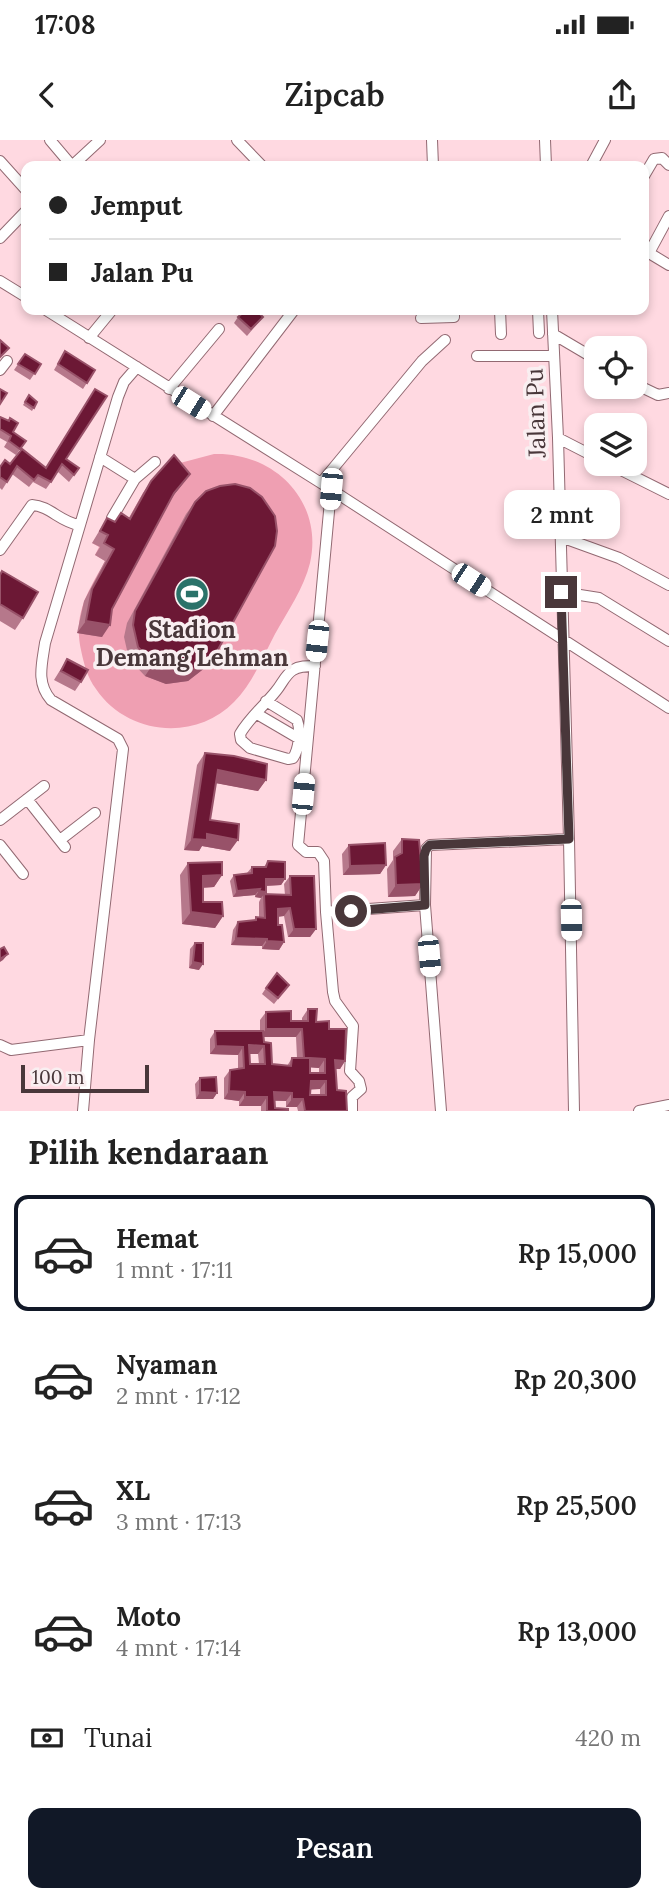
<!DOCTYPE html>
<html lang="id">
<meta charset="utf-8">
<style>
body{margin:0;font-family:Lora,serif;background:#f6f6f6;color:#222;height:100vh;display:flex;flex-direction:column;font-size:26px;white-space:nowrap}
*{box-sizing:border-box;margin:0}
p{font-size:23px;color:#767676}
.icon{flex:none;width:38px;height:38px;fill:none;stroke:currentColor;stroke-width:2;stroke-linecap:round;stroke-linejoin:round}
.map{position:relative;height:971px;overflow:hidden}
.side{display:flex;flex-direction:column;background:#fff;flex:1}
.side>*{flex:none}
.top-card{position:absolute;left:21px;top:21px;width:628px;height:154px;border-radius:14px;box-shadow:0 4px 10px #0003;display:grid;align-content:center;height:154px;padding:0 28px;background:#fff}
.controls{position:absolute;left:584px;top:196px;display:grid;gap:14px}
.controls a{display:grid;place-items:center;width:63px;height:63px;border-radius:14px;background:#fff;box-shadow:0 4px 10px #0003;font-size:35px}
.scale{position:absolute;left:21px;bottom:18px;width:128px;box-sizing:border-box;padding-left:7px;border:4px solid #49373a;border-top:0;font-size:19px;line-height:24px;white-space:nowrap;color:#49373a;-webkit-text-stroke:5px #f9eff1;paint-order:stroke}
.end{position:absolute;width:32px;height:32px;margin:-16px;border:9px solid #49373a;background:#fff;box-shadow:0 0 0 4px #fff}
.from{border-radius:50%}
.bubble{position:absolute;height:49px;border-radius:14px;background:#fff;box-shadow:0 4px 10px #0003;font-size:23px;font-weight:600;line-height:49px;text-align:center}
.car{position:absolute;width:21px;height:42px;margin:-21px -10px;border-radius:9px;box-shadow:0 0 5px 2px #0007;background:linear-gradient(#fff 24%,#345 0 40%,#fff 0 76%,#345 0 86%,#fff 0)}
.top-card b{display:flex;align-items:center;gap:24px;height:66px;font-size:26px}
.top-card b+b{border-top:2px solid #e0e0e0}
.top-card i{width:18px;height:18px;background:#222}
ul{padding:0;list-style:none}
li{display:flex;align-items:center;gap:21px;height:116px;margin:0 14px 10px;padding:0 14px;border:4px solid transparent;border-radius:14px}
li div{flex:1}
li b{display:block;font-size:26px}
li em{font-style:normal;font-weight:600}
li.selected{border-color:#111827}
li>.icon{width:63px;height:63px;stroke-width:1.5}
h2{padding:0 28px;font-size:32px;line-height:84px}
.pay{display:flex;align-items:center;gap:18px;height:77px;padding:0 28px;font-size:26px}
.pay p{margin-inline-start:auto}
.button{display:flex;gap:14px;margin-top:auto;padding:14px 28px}
.button a{flex:1;height:80px;border-radius:14px;background:#111827;color:#fff;font-size:28px;font-weight:600;line-height:80px;text-align:center}
.status{display:flex;justify-content:space-between;align-items:center;height:49px;padding:0 35px;background:#fff;direction:ltr}
.status svg{height:19px;fill:currentColor}
header{display:flex;justify-content:space-between;align-items:center;height:91px;padding:0 28px;background:#fff;font-size:32px;font-weight:600}
.map>svg:first-child{display:block}
.green{fill:#ef9fb2}
.lines{fill:none;stroke-linecap:round;stroke-linejoin:round}
.minor-casing{stroke:#926972;stroke-width:12}
.minor{stroke:#fff;stroke-width:10}
.wall{fill:#b6788b;fill-rule:evenodd}
.shaded-wall{fill:#985269}
.building{fill:#6c1835;stroke:#985269;stroke-width:2;fill-rule:evenodd}
.route{stroke:#49373a;stroke-width:9}
.labels{text-anchor:middle;stroke-width:7;stroke-linejoin:round;paint-order:stroke}
.street-label{font-size:24px;fill:#49373a;stroke:#f9eff1}
.poi-label{font-size:24px;font-weight:bold;fill:#49373a;stroke:#f9eff1}
</style>
<div class="status"><b>17:08</b><svg viewBox="0 0 49 12"><path d="M0 12V9h3v3zM5 12V6h3v6zM10 12V3h3v9zM15 12V0h3v12zM26 1h20v11H26zM47 4h2v5h-2z"/></svg></div>
<header><svg class="icon" aria-label="back" viewBox="0 0 24 24"><path d="M15 5l-7 7 7 7"/></svg>Zipcab<svg class="icon" aria-label="share" viewBox="0 0 24 24"><path d="M12 15V3M7 8l5-5 5 5M5 13v7h14v-7"/></svg></header>
<div class="map">
<svg width="669" height="971" viewBox="0 0 669 971">
<rect width="100%" height="100%" fill="#ffd9e1"/>
<path class="green" d="M214,314c60,-2 110,47 96,109 -6,25 -23,49 -35,71 -12,23 -23,50 -41,68 -39,40 -107,33 -138,-13 -9,-12 -12,-25 -15,-39 -8,-37 7,-58 24,-89l-10,-6 4,-8 -7,-4 30,-13 21,-37 22,-26z"/>
<g class="lines">
<g class="minor-casing">
<path id="minor" d="M50,0l22,26 28,-26
M237,0l25,26
M432,0l1,26
M545,0l1,26
M0,21l26,29
M591,26l14,-26
M644,36l10,-17 8,-1 7,7
M0,98l26,-27
M644,110l5,3 20,-37
M649,113l20,12
M0,141l26,16
M46,170l275,173 348,225
M500,170l1,24
M538,170l1,23
M552,170l6,128 11,401 5,272
M421,178l33,-1v-7
M553,194l44,26
M89,198l23,-28
M477,216h77
M0,230l7,-9
M635,244l23,11 11,-2
M169,249l50,-60
M213,276l81,-106
M558,298l39,20
M100,317l35,22
M609,324l60,30
M321,343l101,-122 23,-21
M331,350l-33,355 8,7h12l6,9 2,51 7,80 2,9 18,25 -3,45 9,10 2,8 -9,8v14
M112,378l23,-39 20,-17
M561,397l58,21 50,27
M0,410l32,-45c18,1 28,17 47,20
M561,452l38,6 70,43
M266,561l31,19c4,10 2,29 -4,38l-5,1 -38,-11 -9,-8 -1,-6c9,-16 25,-29 36,-43 6,-7 9,-16 17,-21 6,-4 14,-4 22,-4
M257,574l41,24
M27,659l38,48
M0,680l44,-34
M60,700l35,-27
M0,705l23,29
M326,772l99,-7
M0,905l11,5 78,-10
M83,971l6,-71 34,-291 -5,-10 -67,-39c-15,-17 -9,-36 -6,-57l73,-246 6,-15 13,-15
M441,971l-16,-206 1,-56 4,-4 139,-6
M639,971l30,-6"/>
</g>
<use href="#minor" class="minor"/>
</g>
<path class="wall" d="M238,177h25l-16,19 -13,-13z
M65,211l30,19 -12,19 -29,-19z
M25,214l16,10 -11,16 -16,-10z
M29,255l8,7 -5,9 -9,-6z
M0,277l13,15 13,9 -10,14 -12,-8 3,-5 -7,-4z
M66,319l13,9 -10,14 -11,-10 -12,17 -13,-7 -4,5 -17,-13 -10,16 -2,-2v-21l10,-3 35,4z
M151,341l30,5 -10,13 -59,110 -10,28 -25,-4 7,-32 21,-40 -10,-6 5,-8 -8,-4 15,-25 8,4 6,-9 8,5 14,-25z
M195,362l11,165 -18,14 -22,3 -21,-8 -16,-17 -5,-22 3,-14 59,-109z
M0,434l23,44 -8,12 -15,-9z
M67,519l14,23 -6,9 -21,-11z
M205,613l61,27 -8,11 -42,-8 -6,37 20,31 -28,-5 -3,5 -15,-1 13,-85z
M402,699l21,45 -8,12 -27,1 -1,-28 6,-9v-9z
M349,705l37,20 -6,9 -37,1 -1,-21z
M268,721l17,18 -4,6 -15,1v6l-2,2 21,1 -1,-11 6,-8 26,53 -6,8h-22l-4,-21 -6,1v8l6,17 -5,8 -17,-1v-3l-31,-1 2,-15 5,-8 16,-2 2,-3h3v-15l2,-4 -6,-1v-2l-22,2 -3,-16 4,-6 13,-2 5,-6h12z
M188,723l34,12 -8,12 -11,1v14l20,14 -8,12 -33,-4 -2,-49z
M195,803l4,27 -10,-2 1,-19z
M289,845l-15,19 -12,-10 4,-6z
M308,869l8,13 13,7 16,32 -5,8h-5l2,21 10,21h-49l-1,-4h-11v-6h-12l1,7 13,3h-27v-5h-22v-5l-15,-2v-21l6,-8 8,-1v-14l-28,-1v-15l5,-8h45v-11l6,-8 25,9h11v-3zM264,897h32l1,21h-5l-5,8 -15,-2 -8,-22zM250,914h8l1,10h-9zM310,927l9,1v5h-9zM310,949h10v6h-10z
M200,938l17,15 -4,6h-17l-1,-15z"/>
<path class="shaded-wall" d="M190,334l-9,12 -16,19 9,-12z
M86,481l24,4 -8,12 -25,-4z
M215,515l-9,12 -18,14 -22,3 -21,-8 8,-12z
M218,630l48,10 -8,11 -48,-9z
M207,694l31,6 -8,11 -28,-5 -3,5 -15,-1 8,-11z
M386,725l-6,9 -37,1 7,-9z
M222,735l-8,12 -20,1 9,-12z
M266,739h19l-4,6 -19,1z
M423,744l-8,12 -27,1 8,-12z
M260,749l-5,6 -22,2 4,-6z
M259,751l7,1 -5,6 -6,-1z
M290,768l-6,8 -12,1 6,-8z
M191,772l32,4 -8,12 -33,-4z
M294,789h22l-6,8h-22z
M236,798l31,1 -5,7 -31,-1z
M267,801l17,1 -5,8 -17,-1z
M8,814l-5,6 -3,2v-3z
M193,822l10,2 -4,6 -10,-2z
M266,889h36l-6,8h-36z
M249,905l15,1 -6,8h-15z
M216,906l27,1 -5,8 -28,-1z
M310,918l15,1 -6,9 -15,-1z
M335,920l10,1 -5,8h-11z
M311,941h15l-6,8 -15,1z
M229,951l16,1 -6,9 -15,-2z
M200,952l17,1 -4,6h-17z
M274,952l18,1 -6,8 -18,-1z
M245,957h22l-6,9h-22z
M292,959h11l-6,8h-11z"/>
<path class="building" d="M246,170h10l7,7 -12,12 -13,-12z
M0,200l9,8 -9,9z
M65,211l30,19 -8,13 -29,-19z
M25,214l16,10 -6,10 -17,-10z
M0,249l7,4 -7,11z
M95,249l12,7 -41,63 13,9 -5,7 -12,-11 -11,18 -13,-7 -4,5 -17,-14 -10,16 -7,-5v-10l5,-7 5,4 12,-15 24,19z
M29,255l8,7 -3,6 -9,-6z
M0,277l9,4 1,-3 8,5 -5,9 13,9 -6,8 -11,-8 2,-5 -11,-7z
M174,315l16,19 -16,19 -62,116 -2,16 -24,-4 6,-32 22,-40 -10,-6 4,-8 -8,-4 7,-13 8,4 6,-9 9,6 21,-38z
M235,344l15,4 12,9 13,19 2,15 -2,15 -60,109 -18,13 -22,4 -22,-8 -15,-17 -5,-22 2,-14 60,-109 11,-11 14,-5z
M2,431l36,21 -15,26 -23,-14v-29z
M67,519l21,11 -7,12 -20,-11z
M205,613l29,3 33,8 -1,16 -48,-10 -8,50 29,4 -1,16 -31,-6v6l-15,-1z
M402,699l17,1 4,44 -27,1 -1,-28 7,-4z
M385,703l1,22 -36,1 -1,-21z
M268,721l17,1v17h-19v13l-7,-1 1,-2 -23,2 -3,-16 18,-2v-6h14z
M222,722v13l-19,1v26h19l1,14 -32,-4 -3,-49z
M290,736h24l2,53h-22l-4,-21 -12,1v16h4l2,17 -17,-1v-2l-31,-1 2,-16 18,-2v-3l9,1 -1,-24 27,1z
M195,803h8v21l-10,-2z
M4,807l4,7 -8,5v-10z
M277,833l12,12 -11,13 -12,-10z
M308,869h9l-1,13 13,-1v8h17l-1,32 -10,-1 2,30 9,1 1,20h-42l-2,-12h-11v-6l-18,-1 1,16 13,1v2h-21v-14h-22v-5l-16,-1 1,-21 14,-2 -1,-21 -27,-1 -1,-15h48l1,11 7,1 1,21 19,2 1,-8h17h-5l-2,-29h-36v-17l25,-1v10h17zM249,905l15,1 1,18h-15zM310,918l15,1v14h-15zM311,941h15v14h-16z
M216,937l1,16 -17,-1v-14z"/>
<g class="lines">
<path class="route" d="M351,771l74,-6 -1,-49 2,-7 4,-4 139,-6 -8,-247"/>
</g>
<defs>
<g id="stadium-disc" transform="scale(1.75)"><circle r="9.5" fill="#2a7269" stroke="#f9eff1"/><path d="M0-5a6.5 5 0 1 0 0 10a6.5 5 0 1 0 0-10ZM-3.5-1.8h7v3.6h-7Z" fill="#fff"/></g>
</defs>
<g fill-rule="evenodd">
<use href="#stadium-disc" x="192" y="454"/>
</g>
<g class="labels">
<g class="street-label">
<text transform="translate(536 273) rotate(-92)" y="8">Jalan Pu</text>
</g>
<g class="poi-label">
<text x="192" y="498">Stadion<tspan x="192" dy="28">Demang Lehman</tspan></text>
</g>
</g>
</svg>
<div class="controls">
<a><svg class="icon" aria-label="locate" viewBox="0 0 24 24"><circle cx="12" cy="12" r="6"/><path d="M12 2v4M12 18v4M2 12h4M18 12h4"/></svg></a>
<a><svg class="icon" aria-label="layers" viewBox="0 0 24 24"><path d="M12 4l9 5-9 5-9-5zM3 14l9 5 9-5"/></svg></a>
</div>
<div class="scale">100 m</div>
<i class="end from" style="left:351px;top:771px"></i>
<i class="end" style="left:561px;top:452px"></i>
<div class="bubble" style="left:504px;top:350px;width:116px">2 mnt</div>
<i class="car" style="left:191px;top:263px;rotate:122deg"></i>
<i class="car" style="left:331px;top:349px;rotate:185deg"></i>
<i class="car" style="left:471px;top:440px;rotate:123deg"></i>
<i class="car" style="left:317px;top:501px;rotate:186deg"></i>
<i class="car" style="left:303px;top:654px;rotate:5deg"></i>
<i class="car" style="left:571px;top:780px;rotate:179deg"></i>
<i class="car" style="left:429px;top:816px;rotate:175deg"></i>
<div class="top-card">
<b><i class="from"></i>Jemput</b>
<b><i></i>Jalan Pu</b>
</div>
</div>
<section class="side">
<h2>Pilih kendaraan</h2>
<ul>
<li class="selected"><svg class="icon" aria-label="car" viewBox="0 0 24 24"><path d="M5 17H2v-5l4-1 3-4h7l3 4 3 1v5h-3M9 17h6M6 11h13"/><circle cx="7" cy="17" r="2"/><circle cx="17" cy="17" r="2"/></svg><div><b>Hemat</b><p>1 mnt · 17:11</p></div><em>Rp 15,000</em></li>
<li><svg class="icon" aria-label="car" viewBox="0 0 24 24"><path d="M5 17H2v-5l4-1 3-4h7l3 4 3 1v5h-3M9 17h6M6 11h13"/><circle cx="7" cy="17" r="2"/><circle cx="17" cy="17" r="2"/></svg><div><b>Nyaman</b><p>2 mnt · 17:12</p></div><em>Rp 20,300</em></li>
<li><svg class="icon" aria-label="car" viewBox="0 0 24 24"><path d="M5 17H2v-5l4-1 3-4h7l3 4 3 1v5h-3M9 17h6M6 11h13"/><circle cx="7" cy="17" r="2"/><circle cx="17" cy="17" r="2"/></svg><div><b>XL</b><p>3 mnt · 17:13</p></div><em>Rp 25,500</em></li>
<li><svg class="icon" aria-label="car" viewBox="0 0 24 24"><path d="M5 17H2v-5l4-1 3-4h7l3 4 3 1v5h-3M9 17h6M6 11h13"/><circle cx="7" cy="17" r="2"/><circle cx="17" cy="17" r="2"/></svg><div><b>Moto</b><p>4 mnt · 17:14</p></div><em>Rp 13,000</em></li>
</ul>
<div class="pay"><svg class="icon" aria-label="cash" viewBox="0 0 24 24"><path d="M3 7h18v10H3z"/><circle cx="12" cy="12" r="2"/></svg>Tunai<p>420 m</p></div>
<div class="button"><a>Pesan</a></div>
</section>
